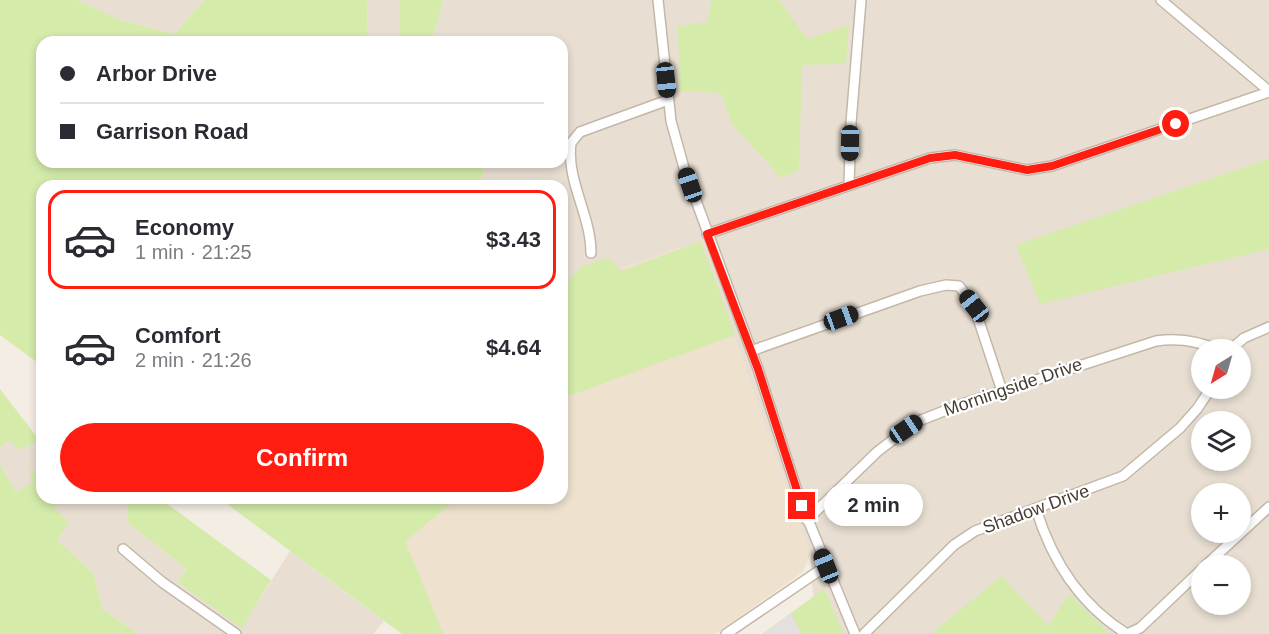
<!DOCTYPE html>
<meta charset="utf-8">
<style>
body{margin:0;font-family:Helvetica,sans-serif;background:#f7f7f7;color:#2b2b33;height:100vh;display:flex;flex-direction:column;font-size:22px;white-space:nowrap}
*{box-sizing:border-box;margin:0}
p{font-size:20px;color:#7c7c81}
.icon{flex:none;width:33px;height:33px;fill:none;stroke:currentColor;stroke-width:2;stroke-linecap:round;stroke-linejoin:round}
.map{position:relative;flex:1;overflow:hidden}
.side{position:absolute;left:36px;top:180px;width:532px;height:324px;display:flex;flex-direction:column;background:#fff;border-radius:18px;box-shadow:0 3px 9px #0003}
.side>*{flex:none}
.top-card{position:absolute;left:36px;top:36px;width:532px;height:132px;border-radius:18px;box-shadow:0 3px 9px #0003;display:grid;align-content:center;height:132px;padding:0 24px;background:#fff}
.needle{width:39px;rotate:217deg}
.buttons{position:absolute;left:1191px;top:339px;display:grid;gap:12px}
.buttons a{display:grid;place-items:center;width:60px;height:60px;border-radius:50%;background:#fff;box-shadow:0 3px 9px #0003;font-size:30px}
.end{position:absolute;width:27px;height:27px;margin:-14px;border:8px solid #ff1c10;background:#fff;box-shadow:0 0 0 3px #fff}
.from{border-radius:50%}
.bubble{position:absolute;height:42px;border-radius:21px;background:#fff;box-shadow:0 3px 9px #0003;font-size:20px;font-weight:700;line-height:42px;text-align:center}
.car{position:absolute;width:18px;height:36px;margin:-18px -9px;border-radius:8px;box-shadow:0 0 4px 2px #0007;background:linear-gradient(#222 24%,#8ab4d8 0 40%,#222 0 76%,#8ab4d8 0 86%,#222 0)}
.top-card b{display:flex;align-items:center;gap:21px;height:57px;font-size:22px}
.top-card b+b{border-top:2px solid #e1e1e2}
.top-card i{width:15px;height:15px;background:#2b2b33}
ul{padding:10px 0 0;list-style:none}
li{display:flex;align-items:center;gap:18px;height:99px;margin:0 12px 9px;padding:0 12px;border:3px solid transparent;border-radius:18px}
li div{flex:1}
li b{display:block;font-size:22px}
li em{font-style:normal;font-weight:700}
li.active{border-color:#ff1c10}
li>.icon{width:54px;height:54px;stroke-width:1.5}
.action{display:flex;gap:12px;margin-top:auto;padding:12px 24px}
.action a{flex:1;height:69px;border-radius:36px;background:#ff1c10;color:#fff;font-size:24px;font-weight:700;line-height:69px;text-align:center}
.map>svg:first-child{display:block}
.residential{fill:#e8dfd2;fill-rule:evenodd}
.education{fill:#eee1cd}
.green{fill:#d4ebaa}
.parking{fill:#e4e0dd}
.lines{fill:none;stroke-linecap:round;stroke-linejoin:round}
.minor-casing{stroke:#c3b7a9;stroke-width:12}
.minor{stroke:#fff;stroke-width:9}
.route{stroke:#ff1c10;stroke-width:8}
.labels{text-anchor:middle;stroke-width:4.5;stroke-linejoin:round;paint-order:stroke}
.street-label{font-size:18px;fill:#463d34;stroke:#fff}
</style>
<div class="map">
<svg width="1269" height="634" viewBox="0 0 1269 634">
<rect width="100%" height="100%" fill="#f4ede4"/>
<path class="residential" d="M78,0h127l-31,34 -54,-14z
M367,0h33l-1,42h-31z
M443,0h826v634h-440l-16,-39 -3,-40 -109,-314 -138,47 -1,-102h-82l6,-24h76v-73l4,-1 -3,-16 -1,-30h-130zM1202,350h38v38h-38zM1202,422h38v38h-38zM1202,494h38v38h-38zM1202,566h38v38h-38z
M10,440l9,10 23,-10v26l-13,7 5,9 -18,10 -16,-28v-17z
M64,498h56l7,6 1,19 59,46 -10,13 65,45 48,-76 94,70 -11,13h-234l-36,-24 -10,-37 -36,-33 -4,-33z"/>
<path class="education" d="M701,241l109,314 -7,17 -88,62h-302l-182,-136h331l1,-211z"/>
<path class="green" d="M0,0h78l42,20 54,14 31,-34h162l1,42h-326v120h444l-6,24h-438v180l-42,-31z
M400,0h43l-11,42h-33z
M712,0h67l28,39 42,-14 -3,39 -44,1 -3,105 -18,8 -49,-54 -11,-31 -41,-2 -2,-65 29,-4z
M1269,159v90l-229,55 -24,-59z
M701,241l34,94 -172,63v-110l17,-21 28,-9 14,13z
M0,389l40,52 -22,9 -8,-10 -10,7z
M0,464l16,28 17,-10 -4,-9 13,-7v32h22l-10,10 15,14 -12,18 36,33 10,37 36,24h-139z
M130,498h29l112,82 -29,48 -65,-46 10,-13 -59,-46 -1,-19z
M219,498h239l-53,43 38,93h-41z
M1002,576l46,50 21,-32 41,40h-179z
M824,589l20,45h-82z"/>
<path class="parking" d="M791,613l10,21h-38z"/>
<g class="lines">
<g class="minor-casing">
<path id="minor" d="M658,0l13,121 13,47 74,201 42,131 55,134
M1161,0l108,91
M849,184l2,-61 10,-123
M707,234l223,-76 25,-3 72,15 25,-4 217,-74
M591,253c0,-38 -25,-72 -20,-110l9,-11 88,-32
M1230,350l14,-12 25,-11
M751,351l169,-60 26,-6 13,1 15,20 28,85
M1036,509c16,52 44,96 91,125l13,-6 62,-59
M807,520l70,-68 39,-30 46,-18 194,-63c21,-3 43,0 62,9
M123,549l39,33 74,52
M1205,566l64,-59
M726,634l100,-68
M864,634l90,-89 21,-14 148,-55 57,-48 17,-19 14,-21"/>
</g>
<use href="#minor" class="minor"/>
</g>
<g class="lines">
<path class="route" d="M802,506l-44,-137 -51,-135 223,-76 25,-3 72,15 25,-4 124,-42"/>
</g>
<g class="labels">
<g class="street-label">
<text transform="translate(1013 387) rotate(-19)" y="6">Morningside Drive</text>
<text transform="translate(1036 509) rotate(-20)" y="6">Shadow Drive</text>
</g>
</g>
</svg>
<div class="buttons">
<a><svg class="needle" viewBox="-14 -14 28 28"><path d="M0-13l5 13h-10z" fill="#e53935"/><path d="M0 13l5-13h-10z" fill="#7c7c81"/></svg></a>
<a><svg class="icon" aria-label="layers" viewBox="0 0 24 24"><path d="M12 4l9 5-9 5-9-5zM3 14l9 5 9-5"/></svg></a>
<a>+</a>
<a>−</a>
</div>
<i class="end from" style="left:1176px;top:124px"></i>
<i class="end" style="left:802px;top:506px"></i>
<div class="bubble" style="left:824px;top:484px;width:99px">2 min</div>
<i class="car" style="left:666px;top:80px;rotate:174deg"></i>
<i class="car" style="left:850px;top:143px;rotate:181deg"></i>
<i class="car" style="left:690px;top:185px;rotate:341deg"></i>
<i class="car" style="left:974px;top:306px;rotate:322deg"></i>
<i class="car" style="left:841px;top:318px;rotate:70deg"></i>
<i class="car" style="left:906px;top:429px;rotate:56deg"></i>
<i class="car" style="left:826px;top:566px;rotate:338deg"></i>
<div class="top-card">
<b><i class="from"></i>Arbor Drive</b>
<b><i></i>Garrison Road</b>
</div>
<section class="side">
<ul>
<li class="active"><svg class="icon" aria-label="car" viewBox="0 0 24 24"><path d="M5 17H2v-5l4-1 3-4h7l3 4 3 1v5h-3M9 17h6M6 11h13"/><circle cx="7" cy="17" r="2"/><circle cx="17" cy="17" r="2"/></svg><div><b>Economy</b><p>1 min · 21:25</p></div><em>$3.43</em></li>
<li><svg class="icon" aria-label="car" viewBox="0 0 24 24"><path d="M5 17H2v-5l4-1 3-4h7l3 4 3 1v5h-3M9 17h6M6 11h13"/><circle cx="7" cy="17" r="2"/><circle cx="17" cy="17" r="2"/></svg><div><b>Comfort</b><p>2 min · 21:26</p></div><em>$4.64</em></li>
</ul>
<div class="action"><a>Confirm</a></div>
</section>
</div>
